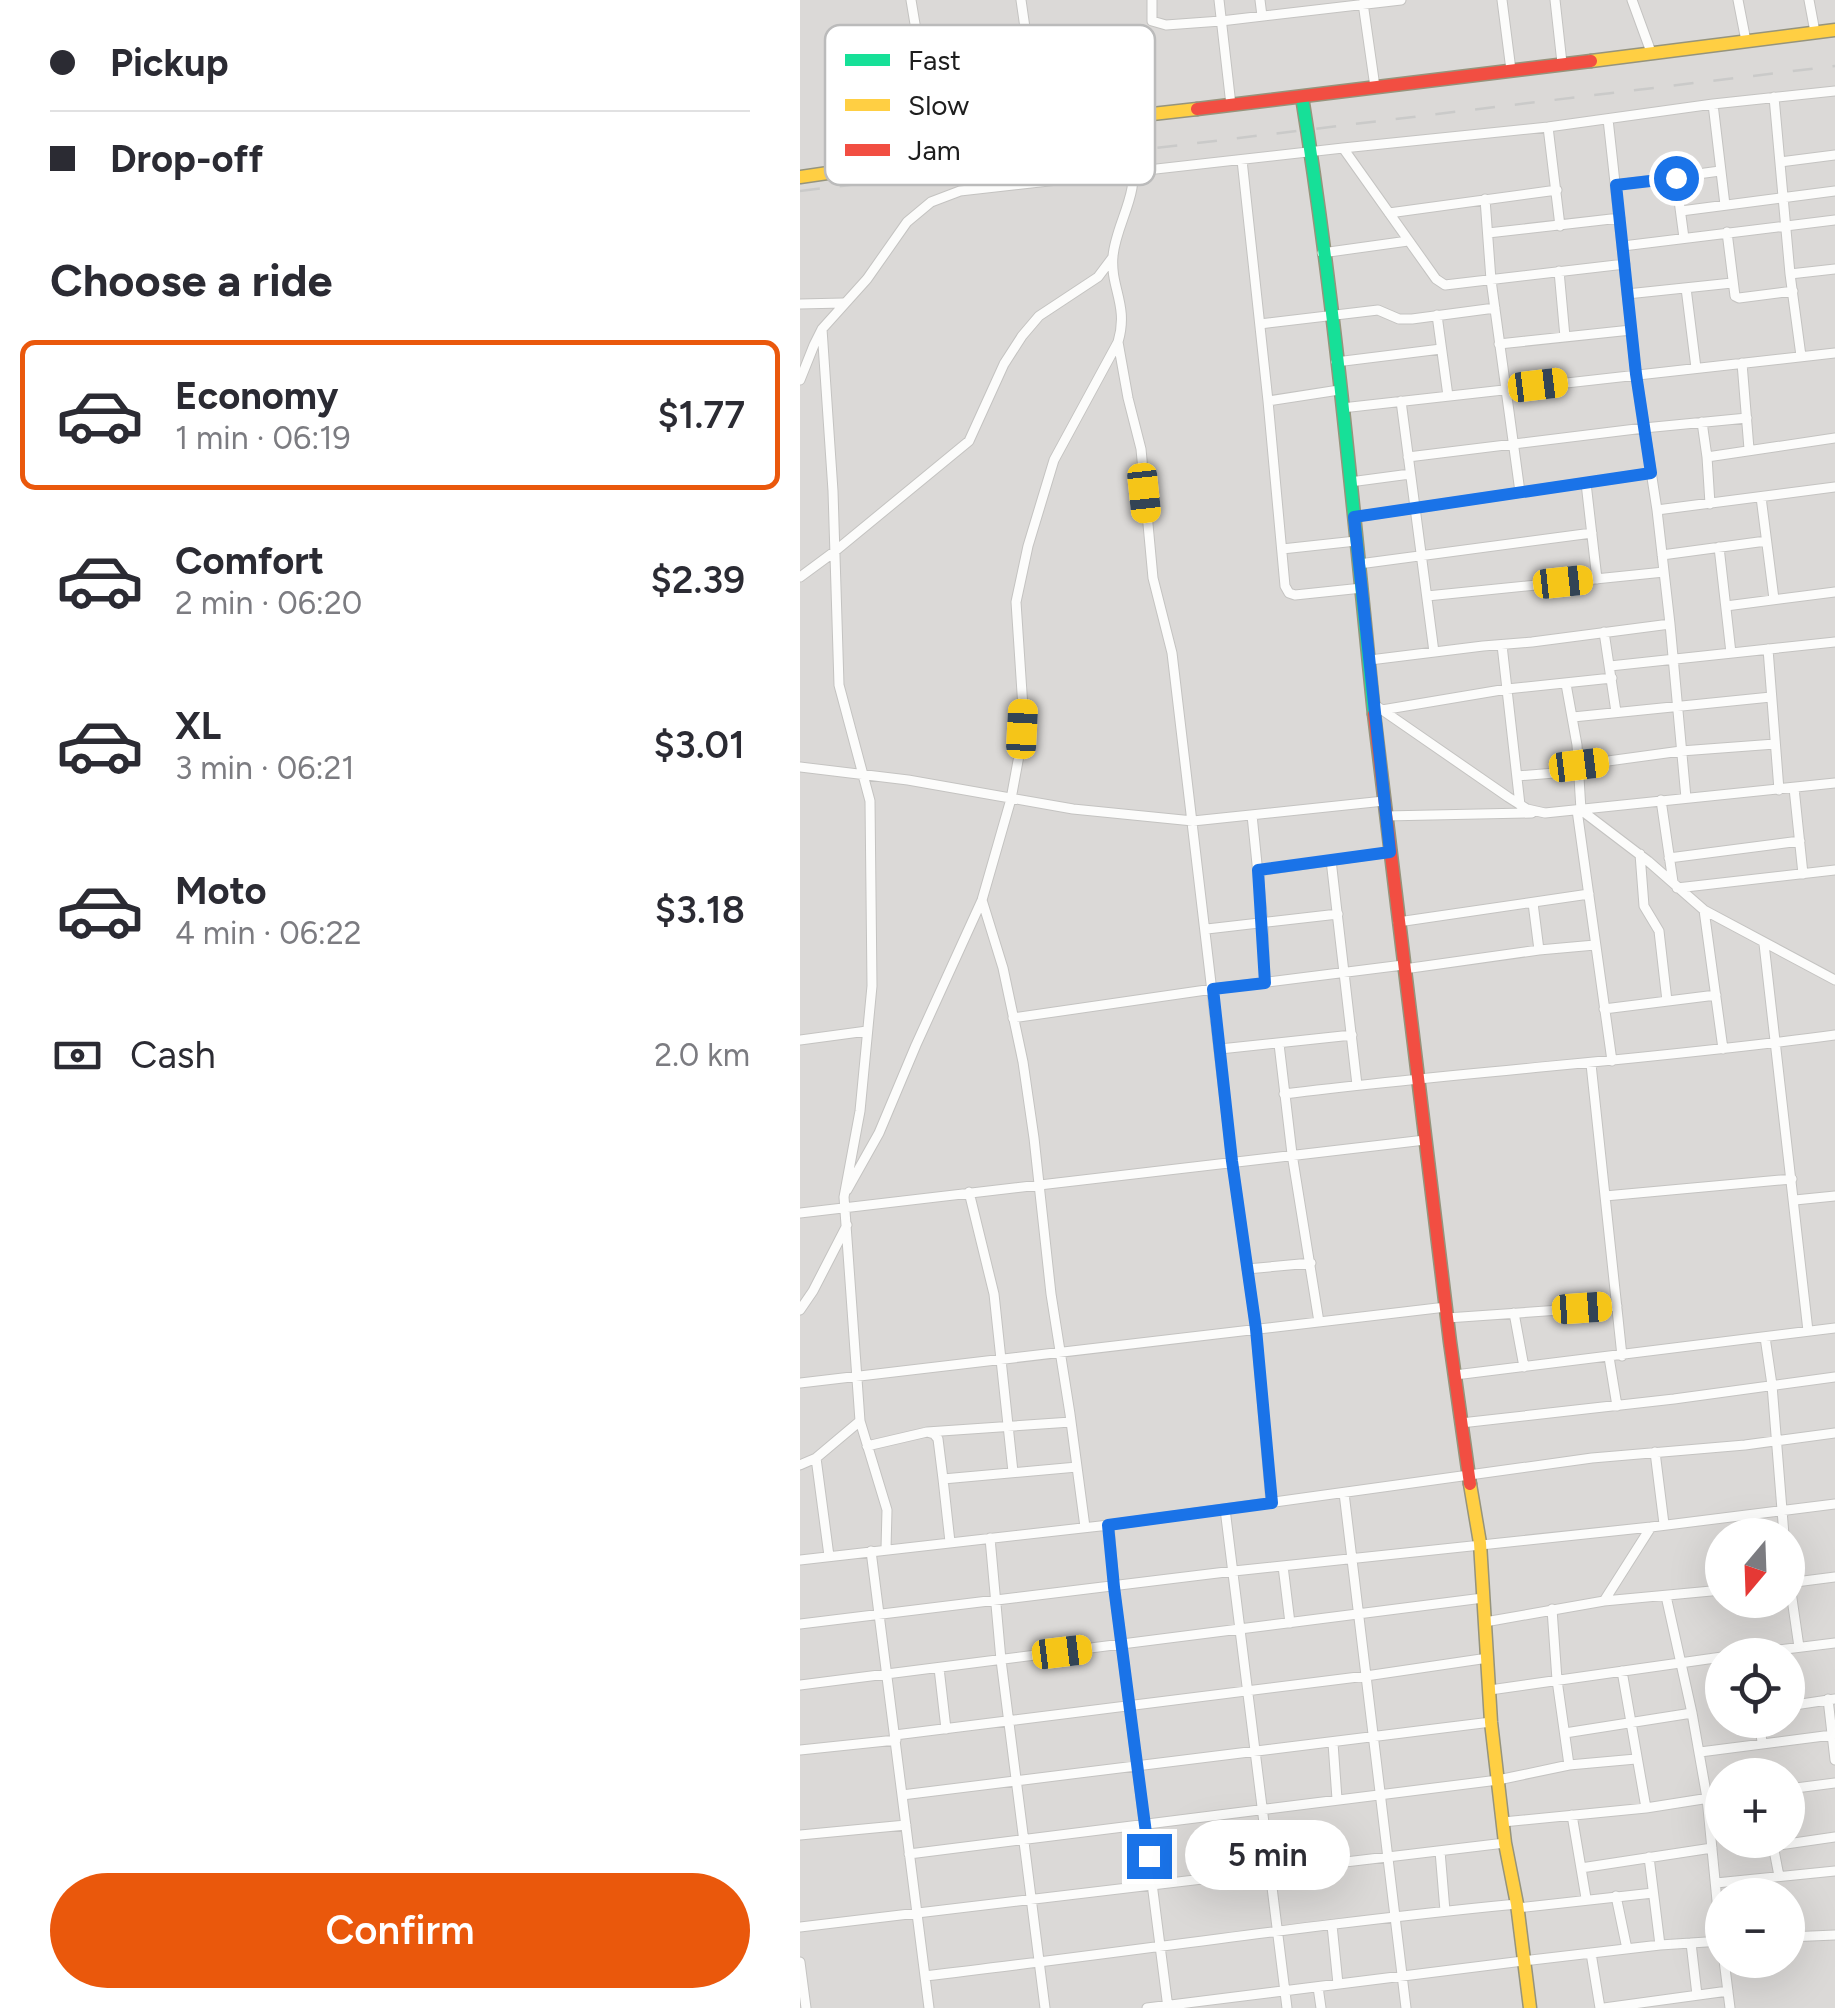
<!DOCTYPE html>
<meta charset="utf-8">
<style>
body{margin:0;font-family:Figtree,sans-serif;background:#f7f7f7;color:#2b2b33;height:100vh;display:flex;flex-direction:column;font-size:38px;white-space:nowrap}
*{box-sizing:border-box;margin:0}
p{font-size:32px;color:#7c7c81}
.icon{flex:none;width:55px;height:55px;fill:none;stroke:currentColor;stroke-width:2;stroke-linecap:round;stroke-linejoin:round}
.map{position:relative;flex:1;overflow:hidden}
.side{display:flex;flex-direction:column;background:#fff;width:800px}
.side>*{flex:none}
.guide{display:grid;align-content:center;height:220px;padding:0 50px;background:#fff}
.needle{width:65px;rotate:199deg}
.controls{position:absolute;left:905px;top:1518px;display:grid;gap:20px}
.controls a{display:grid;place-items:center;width:100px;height:100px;border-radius:50%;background:#fff;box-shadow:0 10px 40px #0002;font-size:50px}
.end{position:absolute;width:45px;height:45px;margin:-22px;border:12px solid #1a73e8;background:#fff;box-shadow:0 0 0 5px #fff}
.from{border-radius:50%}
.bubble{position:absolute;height:70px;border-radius:35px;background:#fff;box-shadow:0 10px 40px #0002;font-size:32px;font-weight:600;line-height:70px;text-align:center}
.car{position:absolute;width:30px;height:60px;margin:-30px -15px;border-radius:12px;box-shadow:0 0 8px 2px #0007;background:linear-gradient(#f5c518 24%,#345 0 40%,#f5c518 0 76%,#345 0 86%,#f5c518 0)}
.guide b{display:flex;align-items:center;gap:35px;height:95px;font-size:38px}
.guide b+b{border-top:2px solid #e1e1e2}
.guide i{width:25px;height:25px;background:#2b2b33}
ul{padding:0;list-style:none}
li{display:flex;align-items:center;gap:30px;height:150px;margin:0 20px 15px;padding:0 30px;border:5px solid transparent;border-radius:15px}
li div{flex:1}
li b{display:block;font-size:38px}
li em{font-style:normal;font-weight:600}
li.on{border-color:#ea580c}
li>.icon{width:90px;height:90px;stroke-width:1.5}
h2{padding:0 50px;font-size:45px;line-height:120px}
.pay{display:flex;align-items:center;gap:25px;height:110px;padding:0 50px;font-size:38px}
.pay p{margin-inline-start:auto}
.action{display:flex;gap:20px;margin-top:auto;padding:20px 50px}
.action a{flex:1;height:115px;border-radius:60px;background:#ea580c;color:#fff;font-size:40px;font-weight:600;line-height:115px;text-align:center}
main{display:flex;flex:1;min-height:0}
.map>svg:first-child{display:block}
.residential{fill:#dbd9d7;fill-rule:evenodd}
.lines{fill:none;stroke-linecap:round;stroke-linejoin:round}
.street-casing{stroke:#c4c3c1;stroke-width:11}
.fast-casing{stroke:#96947c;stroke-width:15}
.slow-casing{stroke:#96947c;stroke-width:15}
.jam-casing{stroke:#96947c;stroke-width:15}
.street{stroke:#fcfcfb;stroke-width:9}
.fast{stroke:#16e098;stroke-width:12}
.slow{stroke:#ffcf43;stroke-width:12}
.jam{stroke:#f24e42;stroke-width:12}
.rail{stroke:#cacac9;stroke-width:2.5;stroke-dasharray:20 20;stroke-linecap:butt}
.route{stroke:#1a73e8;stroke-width:12}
.key{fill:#fff;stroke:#bbb;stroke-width:2.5}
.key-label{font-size:28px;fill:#1d1d1d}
</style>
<main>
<section class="side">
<div class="guide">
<b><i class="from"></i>Pickup</b>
<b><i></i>Drop-off</b>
</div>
<h2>Choose a ride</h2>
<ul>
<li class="on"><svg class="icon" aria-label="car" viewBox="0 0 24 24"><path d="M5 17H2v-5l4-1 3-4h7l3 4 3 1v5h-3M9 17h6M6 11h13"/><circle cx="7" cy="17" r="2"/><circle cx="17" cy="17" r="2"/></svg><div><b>Economy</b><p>1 min · 06:19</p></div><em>$1.77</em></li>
<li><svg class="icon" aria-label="car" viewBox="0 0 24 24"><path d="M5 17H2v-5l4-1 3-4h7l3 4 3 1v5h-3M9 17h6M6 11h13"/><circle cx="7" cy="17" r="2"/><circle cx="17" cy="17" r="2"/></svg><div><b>Comfort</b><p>2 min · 06:20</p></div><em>$2.39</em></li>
<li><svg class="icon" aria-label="car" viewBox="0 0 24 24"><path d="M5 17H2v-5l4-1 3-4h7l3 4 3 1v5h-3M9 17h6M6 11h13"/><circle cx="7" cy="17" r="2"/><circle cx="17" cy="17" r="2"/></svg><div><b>XL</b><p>3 min · 06:21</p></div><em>$3.01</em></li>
<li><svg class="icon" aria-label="car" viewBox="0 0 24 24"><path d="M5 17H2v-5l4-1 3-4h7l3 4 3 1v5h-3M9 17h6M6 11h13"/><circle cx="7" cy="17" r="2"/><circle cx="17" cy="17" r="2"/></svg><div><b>Moto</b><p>4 min · 06:22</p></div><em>$3.18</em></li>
</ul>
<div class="pay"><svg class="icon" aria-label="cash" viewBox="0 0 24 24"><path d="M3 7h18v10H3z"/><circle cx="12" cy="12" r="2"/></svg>Cash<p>2.0 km</p></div>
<div class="action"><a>Confirm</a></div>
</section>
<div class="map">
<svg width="1035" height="2008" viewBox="0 0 1035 2008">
<rect width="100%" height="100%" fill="#ece9e5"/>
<path class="residential" d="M0,0h1035v2008h-1035zM922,1535h66v65h-66zM922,1655h66v65h-66zM922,1775h66v65h-66zM922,1895h66v65h-66z"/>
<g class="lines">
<g class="street-casing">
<path id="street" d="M111,0l18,108 3,5 8,2 96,-11
M221,0l15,104 7,23
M352,0v21l14,4 55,-4 180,-21
M419,0l12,105
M460,0l2,16
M702,0l9,70
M755,0l7,63
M832,0l19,52
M938,0l8,41
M1009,0l6,32
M563,3l12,84
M974,97l16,177 11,82
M913,104l12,101
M808,119l28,255 21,136 13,114 16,174
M748,127l12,99
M543,148l93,131 9,6 180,-21
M442,160l26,241 17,185 4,7 6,2 67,-7
M980,162l55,-7
M876,178l8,60
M816,185l104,-14
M685,199l6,81 29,212
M881,211l154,-20
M589,213l168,-23
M927,232l8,64 4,2 54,-7
M688,233l132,-15
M823,246l212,-26
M522,253l86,-12
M759,271l6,66
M990,274l45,-5
M886,288l10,80
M827,294l105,-11
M0,304l43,-1
M637,315l11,81
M460,324l118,-14 21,9h13l83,-11
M22,329l11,162 6,194 31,116 2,185 -12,125 -16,86 16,224 27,89 -1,39
M318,342l10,56 13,51 12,129 19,75 60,508 24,168 15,174
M699,344l132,-14
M536,362l105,-13
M942,363l7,86
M0,380l14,-35 8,-16 45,-50 40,-57 24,-20 29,-11 383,-43 205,-21 165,-23 122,-13
M468,401l71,-11
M601,401l33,251
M542,408l493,-55
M902,422l5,35 3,47
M608,457l236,-29 103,-10
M907,457l128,-19
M550,482l60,-8
M786,483l11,96
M961,497l13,102
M857,510l178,-23
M554,517l297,-44
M919,547l12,106
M482,549l74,-8
M862,555l104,-14
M559,564l233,-31
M0,577l34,-25 135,-111 35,-77 18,-28 17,-20 59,-39 15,-20
M627,596l237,-24
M926,606l109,-14
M804,632l12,80
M702,645l18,160
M968,649l11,141
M570,660l113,-14 49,-4 138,-18
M810,666l225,-24
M766,684l11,61 4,65
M575,705l133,92 19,12 18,4 290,-30
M582,710l125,-21 105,-11
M773,717l198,-20
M779,765l102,-14 94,-7
M0,767l108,13 165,29 120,12 191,-20
M717,776l62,-5
M994,788l9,86
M861,800l12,82
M777,810l35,251
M781,810l67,51 56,49 131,70
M452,815l11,108 2,60
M585,816l147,-3
M840,854l4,52 15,25 8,70
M869,858l131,-17
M531,860l26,225
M458,871l131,-19
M877,888l158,-18
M182,900l21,68 20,94 11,76 17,156 19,120 15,113
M733,903l6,47
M904,910l19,139
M598,922l191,-28
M407,929l131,-15
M964,944l44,387
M604,969l135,-19 56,-5
M804,1009l112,-14
M213,1018l200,-29 190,-24
M0,1040l67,-9
M479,1044l13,110 27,168
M420,1049l132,-14
M791,1064l31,292
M484,1094c184,-23 368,-34 551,-59
M47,1190l32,-57 37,-88 66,-145 29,-101 9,-49 3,-42 -7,-106 12,-56 26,-86 64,-118c11,-37 -8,-54 -5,-86 2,-23 15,-45 19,-68 4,-24 -1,-48 -4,-71
M169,1192l25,102 19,178
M805,1196l187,-17
M995,1200l40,-4
M0,1213l625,-73
M447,1269l64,-6
M0,1310l13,-19 34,-66
M714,1313l10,54
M647,1318l170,-12
M965,1337l7,48 12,150
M809,1357l8,49
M655,1375l380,-47
M0,1383l646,-76
M661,1423l213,-24 161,-22
M127,1432l144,-10
M67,1446l60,-14 7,2 4,5 5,40
M855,1452l9,72
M16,1458l44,-37
M0,1465l16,-7 13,98
M544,1493l62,515
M425,1509l62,499
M309,1525l5,62 54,421
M190,1538l11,122 44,348
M150,1542l-7,-63 134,-12
M71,1551l58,457
M0,1560l309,-35 483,-67 153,-13 90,-12
M483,1566l7,57
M988,1571l11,76
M988,1583l47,-6
M866,1596l26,117 15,85 15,154
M804,1601l118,-11
M752,1609l5,71 12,85
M685,1622l119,-21 47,-74 184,-23
M0,1624l434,-53 417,-44
M937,1655l98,-12
M139,1668l7,61
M822,1671l24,137
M0,1685l683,-87
M690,1690l232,-33
M1028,1699l7,61
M988,1706l47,-7
M959,1720l3,22
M765,1733l127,-20
M95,1735l471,-59 122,-18
M533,1743l4,56
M0,1750l96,-10
M900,1752l132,-17
M988,1789l47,-6
M102,1795l589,-73
M772,1815l14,83
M703,1822l143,-14 76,-12
M0,1835l106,-10
M972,1840l7,36
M973,1846l62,-9
M640,1851l5,60
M109,1854l589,-74 71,-15 67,-6
M849,1857l11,88
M781,1868l131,-20
M916,1883l119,-12
M816,1896l11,53
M717,1908l136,-15
M532,1925l6,59
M0,1927l705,-84
M988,1937l47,-2
M891,1943l6,52
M791,1953l9,55
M924,1960l6,48
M0,1962l6,46
M125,1976c197,-23 394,-53 592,-72
M518,1987l3,21
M347,2008l376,-47 137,-16 62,-4
M804,2008l124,-17"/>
</g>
<g class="fast-casing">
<path id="fast" d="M502,97c33,204 51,411 72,617"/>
</g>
<g class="slow-casing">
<path id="slow" d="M791,61l244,-31
M0,177l171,-25 92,-28 134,-15
M670,1484l10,59 11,179 14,121 12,61 13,104"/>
</g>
<g class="jam-casing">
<path id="jam" d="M397,109l394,-48
M574,714l76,628 20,142"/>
</g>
<use href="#street" class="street"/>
<use href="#fast" class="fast"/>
<use href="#slow" class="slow"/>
<use href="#jam" class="jam"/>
<path class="rail" d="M0,191l1035,-125"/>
</g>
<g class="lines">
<path class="route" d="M349,1856l-35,-269 -6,-62 164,-22 -16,-174 -24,-168 -19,-172 52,-6 -7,-113 132,-18 -36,-335 297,-44 -15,-99 -20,-189 60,-7"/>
</g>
<rect x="25" y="25" width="330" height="160" rx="15" class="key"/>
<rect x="45" y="54" width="45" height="12" fill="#16e098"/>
<rect x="45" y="99" width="45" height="12" fill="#ffcf43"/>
<rect x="45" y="144" width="45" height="12" fill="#f24e42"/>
<g class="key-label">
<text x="108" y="70">Fast</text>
<text x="108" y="115">Slow</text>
<text x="108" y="160">Jam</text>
</g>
</svg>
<div class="controls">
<a><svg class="needle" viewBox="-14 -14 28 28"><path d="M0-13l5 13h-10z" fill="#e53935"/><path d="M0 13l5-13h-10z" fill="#7c7c81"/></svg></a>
<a><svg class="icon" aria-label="locate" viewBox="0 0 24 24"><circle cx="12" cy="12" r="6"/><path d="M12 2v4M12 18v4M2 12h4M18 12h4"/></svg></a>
<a>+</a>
<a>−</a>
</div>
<i class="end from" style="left:876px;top:178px"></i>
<i class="end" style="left:349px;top:1856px"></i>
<div class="bubble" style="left:385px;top:1820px;width:165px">5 min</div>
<i class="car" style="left:738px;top:385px;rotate:83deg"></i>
<i class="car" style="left:344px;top:493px;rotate:174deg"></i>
<i class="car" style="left:763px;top:582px;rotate:84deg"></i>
<i class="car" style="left:222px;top:729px;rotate:3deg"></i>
<i class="car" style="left:779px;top:765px;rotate:83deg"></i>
<i class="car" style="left:782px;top:1308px;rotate:86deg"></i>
<i class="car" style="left:262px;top:1652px;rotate:83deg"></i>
</div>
</main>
